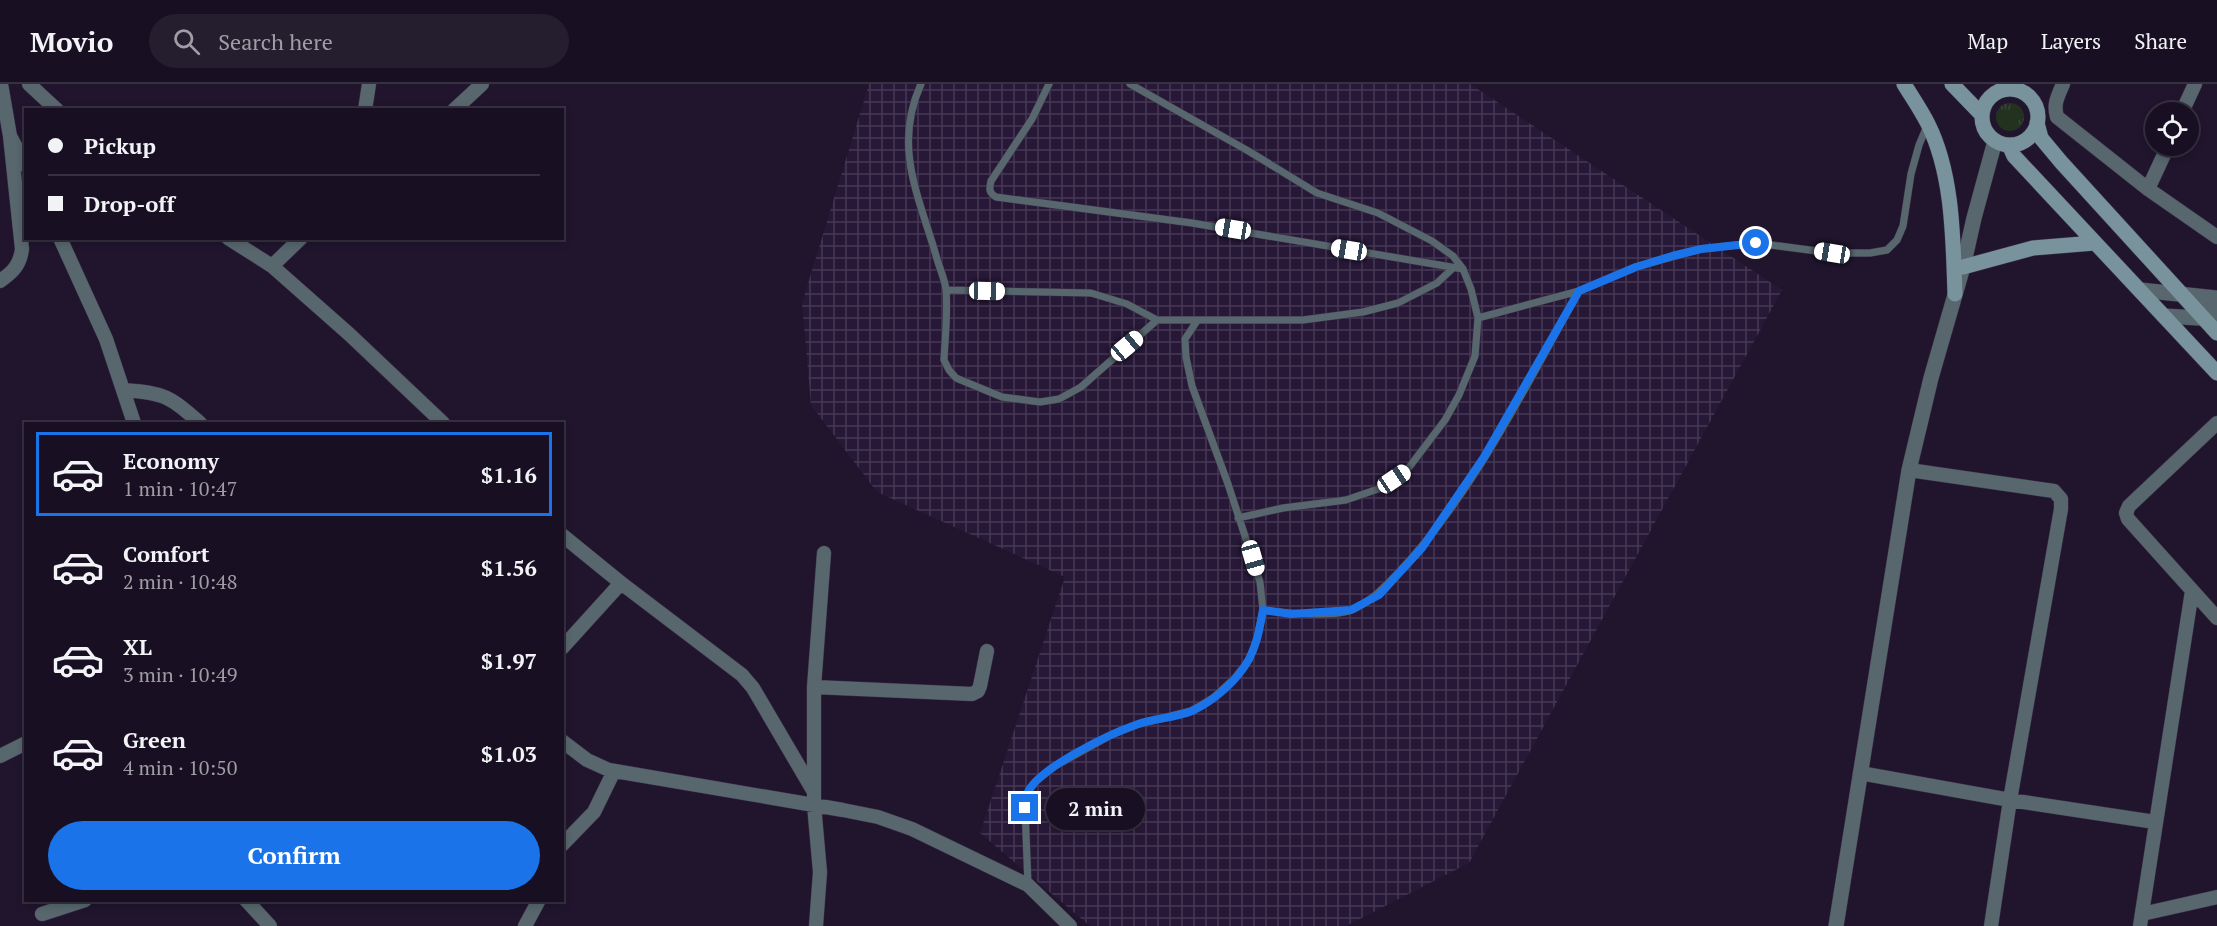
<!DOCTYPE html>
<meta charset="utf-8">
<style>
body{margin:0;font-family:"PT Serif",serif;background:#251e2f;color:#f1f3f6;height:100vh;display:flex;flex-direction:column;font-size:22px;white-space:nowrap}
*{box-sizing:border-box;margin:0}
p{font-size:20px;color:#9f9da5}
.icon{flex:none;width:33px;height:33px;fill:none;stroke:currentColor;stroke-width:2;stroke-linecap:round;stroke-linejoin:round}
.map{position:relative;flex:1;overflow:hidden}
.drawer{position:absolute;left:24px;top:338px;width:540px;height:480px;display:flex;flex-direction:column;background:#181022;border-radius:0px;box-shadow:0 3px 9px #0003,0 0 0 2px #363040}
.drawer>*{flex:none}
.guide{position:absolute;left:24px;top:24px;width:540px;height:132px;border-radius:0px;box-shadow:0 3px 9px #0003,0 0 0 2px #363040;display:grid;align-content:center;height:132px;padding:0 24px;background:#181022}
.tools{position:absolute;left:2145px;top:18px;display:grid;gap:12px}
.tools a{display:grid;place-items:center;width:54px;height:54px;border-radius:50%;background:#181022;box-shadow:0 3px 9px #0003,0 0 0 2px #363040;font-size:30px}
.end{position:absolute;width:27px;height:27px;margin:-14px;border:8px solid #1a73e8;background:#fff;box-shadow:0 0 0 3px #fff}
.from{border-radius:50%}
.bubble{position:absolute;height:42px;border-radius:21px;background:#181022;box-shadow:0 3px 9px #0003,0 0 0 2px #363040;font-size:20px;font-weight:700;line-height:42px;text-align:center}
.car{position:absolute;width:18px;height:36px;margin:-18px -9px;border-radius:8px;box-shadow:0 0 4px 2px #0007;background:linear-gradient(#fff 24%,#345 0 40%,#fff 0 76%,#345 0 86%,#fff 0)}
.guide b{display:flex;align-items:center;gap:21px;height:57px;font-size:22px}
.guide b+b{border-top:2px solid #363040}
.guide i{width:15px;height:15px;background:#f1f3f6}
ul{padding:10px 0 0;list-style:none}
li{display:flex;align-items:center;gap:18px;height:84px;margin:0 12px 9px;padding:0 12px;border:3px solid transparent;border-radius:0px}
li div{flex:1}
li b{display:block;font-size:22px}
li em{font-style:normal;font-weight:700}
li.selected{border-color:#1a73e8}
li>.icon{width:54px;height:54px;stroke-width:1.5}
.cta{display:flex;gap:12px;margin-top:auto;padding:12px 24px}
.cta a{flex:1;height:69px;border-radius:36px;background:#1a73e8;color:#fff;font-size:24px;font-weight:700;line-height:69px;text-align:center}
header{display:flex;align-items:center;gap:36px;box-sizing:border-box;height:84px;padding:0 30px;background:#181022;border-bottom:2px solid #363040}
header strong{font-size:28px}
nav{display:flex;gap:33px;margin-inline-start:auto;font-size:21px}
.search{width:420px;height:54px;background:#251e2f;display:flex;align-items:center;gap:15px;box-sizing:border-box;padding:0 21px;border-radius:33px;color:#9f9da5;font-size:22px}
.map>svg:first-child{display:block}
.industrial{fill:url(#industrial-grid)}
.grass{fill:url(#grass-tufts)}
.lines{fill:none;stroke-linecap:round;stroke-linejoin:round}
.service-casing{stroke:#3c3249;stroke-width:8}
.minor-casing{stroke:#3c3249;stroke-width:15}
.tertiary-casing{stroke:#3c3249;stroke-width:16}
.secondary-casing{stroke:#3c3249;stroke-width:16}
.service{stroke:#57676d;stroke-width:7}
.minor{stroke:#57676d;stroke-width:14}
.tertiary{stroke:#57676d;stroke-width:15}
.secondary{stroke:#79939d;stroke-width:15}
.route{stroke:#1a73e8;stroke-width:8}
</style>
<header>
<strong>Movio</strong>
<div class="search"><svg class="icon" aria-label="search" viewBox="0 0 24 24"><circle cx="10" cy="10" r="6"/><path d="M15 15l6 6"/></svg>Search here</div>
<nav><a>Map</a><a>Layers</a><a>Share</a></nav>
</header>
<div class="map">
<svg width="2217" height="842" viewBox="0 0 2217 842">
<defs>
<pattern id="industrial-grid" width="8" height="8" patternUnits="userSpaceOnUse" patternTransform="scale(1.5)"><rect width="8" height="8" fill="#271837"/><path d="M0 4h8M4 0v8" fill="none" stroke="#463954"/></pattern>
<pattern id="grass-tufts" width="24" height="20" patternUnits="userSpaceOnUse" patternTransform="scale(1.5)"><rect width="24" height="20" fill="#22321f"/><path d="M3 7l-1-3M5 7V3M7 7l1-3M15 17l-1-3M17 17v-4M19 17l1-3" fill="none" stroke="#374635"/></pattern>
</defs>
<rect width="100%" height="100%" fill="#20152d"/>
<path class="industrial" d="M869,0h601l312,206 -313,573 -123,63h-256l-110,-93 85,-256 -188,-85 -66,-87 -9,-102z"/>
<path class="grass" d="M1996 33a14 14 0 1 1 28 0a14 14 0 1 1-28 0Z"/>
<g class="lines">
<g class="service-casing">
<path id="service" d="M921,0c-29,64 -1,114 16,175 3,10 8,21 9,31 2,23 -1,47 -2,70l5,10 7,8 46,19 38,5 19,-3 22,-12 76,-67
M1049,0l-17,35 -41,62c-2,8 -2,12 5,16l196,26 271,46
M1130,0l120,68 67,41 61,20 54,28 21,15 10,13 8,20 7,29 -3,38 -16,39 -14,25 -38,50 -26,18 -35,12 -63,8 -45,10
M946,206l145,3 36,11 30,16h146l60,-8 35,-9 39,-20 16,-15
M1478,234l101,-27 57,-24 65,-18 55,-6 76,10h38l17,-3 10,-10 6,-14 8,-52 8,-29 8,-19
M1263,526c21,3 72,8 91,-1 19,-9 30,-22 45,-37 76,-81 126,-185 180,-281
M1028,801l-3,-77 2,-14 8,-12 20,-16 58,-32 26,-10 52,-13 22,-13 22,-20 14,-18 8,-21 6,-29 -3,-28 -32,-98 -36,-98 -6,-29 -1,-18 12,-18"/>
</g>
<g class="minor-casing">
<path id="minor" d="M1,0l9,52 16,30
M29,0l28,26
M2063,0c-5,12 -10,20 -6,33l91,72 69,48
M365,26l4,-26
M454,26l28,-26
M2182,28l13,-28
M2148,105l20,-43
M60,154l46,101 28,84
M228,154l44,28 29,-28
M272,182l77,68 94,89
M0,197c13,-9 20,-16 22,-32l-12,-113
M2199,212l18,18
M124,306c41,3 45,6 76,33
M2217,339l-88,83 -3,7 2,6 89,99
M1909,386l145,21 7,8v10l-51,291 -19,126
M562,451l59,48
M562,564l59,-65 121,92 11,13 61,104
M814,603l158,7 6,-3 2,-5 7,-35
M562,657l25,19 22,10 234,40 35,7 34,12 116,56 42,41
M0,672l26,-13
M1860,689l150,27 145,22
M562,761l32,-33 20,-41
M246,816l24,26
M42,830l43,-14
M2142,830l75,-17
M525,842l14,-26
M816,842l4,-54 -6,-67v-118l10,-134
M2140,842l52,-335"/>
</g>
<g class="tertiary-casing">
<path id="tertiary" d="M2015,5v-5
M2140,206l77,8
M2164,232l53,3
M1836,842l73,-456 22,-92 32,-111 11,-49 21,-77"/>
</g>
<g class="secondary-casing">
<path id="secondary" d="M1904,0c8,13 17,26 24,40 25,50 25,115 27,170
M1952,0l30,31
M1982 33a28 28 0 1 1 56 0a28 28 0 1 1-56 0Z
M2037,39l4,15 20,24 156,171
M2009,61l5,11 203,217
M1963,183l70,-19 61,-5"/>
</g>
<use href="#service" class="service"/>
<use href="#minor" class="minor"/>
<use href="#tertiary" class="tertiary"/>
<use href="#secondary" class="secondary"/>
</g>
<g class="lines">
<path class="route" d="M1025,724c0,-4 0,-10 2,-14 10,-26 85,-61 111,-70 17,-6 37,-6 54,-13 22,-10 46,-31 57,-52 8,-15 11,-32 14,-49l28,4 60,-4 28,-15 43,-47 62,-91 95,-166 57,-24 36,-11 29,-7 55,-6"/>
</g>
</svg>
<div class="tools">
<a><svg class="icon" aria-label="locate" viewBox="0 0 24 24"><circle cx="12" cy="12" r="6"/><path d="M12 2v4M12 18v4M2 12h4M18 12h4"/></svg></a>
</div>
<i class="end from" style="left:1756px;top:159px"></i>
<i class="end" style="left:1025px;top:724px"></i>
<div class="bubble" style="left:1046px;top:704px;width:99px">2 min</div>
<i class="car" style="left:1233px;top:145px;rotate:279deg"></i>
<i class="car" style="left:1349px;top:166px;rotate:280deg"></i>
<i class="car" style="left:1832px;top:169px;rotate:279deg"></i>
<i class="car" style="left:987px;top:207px;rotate:91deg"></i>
<i class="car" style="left:1127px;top:262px;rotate:50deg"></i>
<i class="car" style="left:1394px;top:395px;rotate:56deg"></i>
<i class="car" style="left:1253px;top:474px;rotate:164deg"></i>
<div class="guide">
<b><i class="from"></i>Pickup</b>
<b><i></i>Drop-off</b>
</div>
<section class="drawer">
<ul>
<li class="selected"><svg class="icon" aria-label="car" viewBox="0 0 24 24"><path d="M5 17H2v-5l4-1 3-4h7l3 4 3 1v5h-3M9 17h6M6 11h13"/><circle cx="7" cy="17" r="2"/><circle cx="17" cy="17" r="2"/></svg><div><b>Economy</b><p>1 min · 10:47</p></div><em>$1.16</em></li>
<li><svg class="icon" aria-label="car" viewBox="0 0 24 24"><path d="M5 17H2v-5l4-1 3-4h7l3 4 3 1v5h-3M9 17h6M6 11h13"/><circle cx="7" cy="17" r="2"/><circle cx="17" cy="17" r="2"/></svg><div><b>Comfort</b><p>2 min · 10:48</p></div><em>$1.56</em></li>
<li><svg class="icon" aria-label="car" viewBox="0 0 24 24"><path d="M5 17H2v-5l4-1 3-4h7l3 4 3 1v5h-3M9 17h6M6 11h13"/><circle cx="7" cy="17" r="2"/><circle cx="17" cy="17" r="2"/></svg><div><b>XL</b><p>3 min · 10:49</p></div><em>$1.97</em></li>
<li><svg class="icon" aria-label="car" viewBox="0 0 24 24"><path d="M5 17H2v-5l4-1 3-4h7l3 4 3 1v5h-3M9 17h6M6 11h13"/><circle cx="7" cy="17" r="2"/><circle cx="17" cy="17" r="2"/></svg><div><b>Green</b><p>4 min · 10:50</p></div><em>$1.03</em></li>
</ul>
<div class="cta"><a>Confirm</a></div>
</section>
</div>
